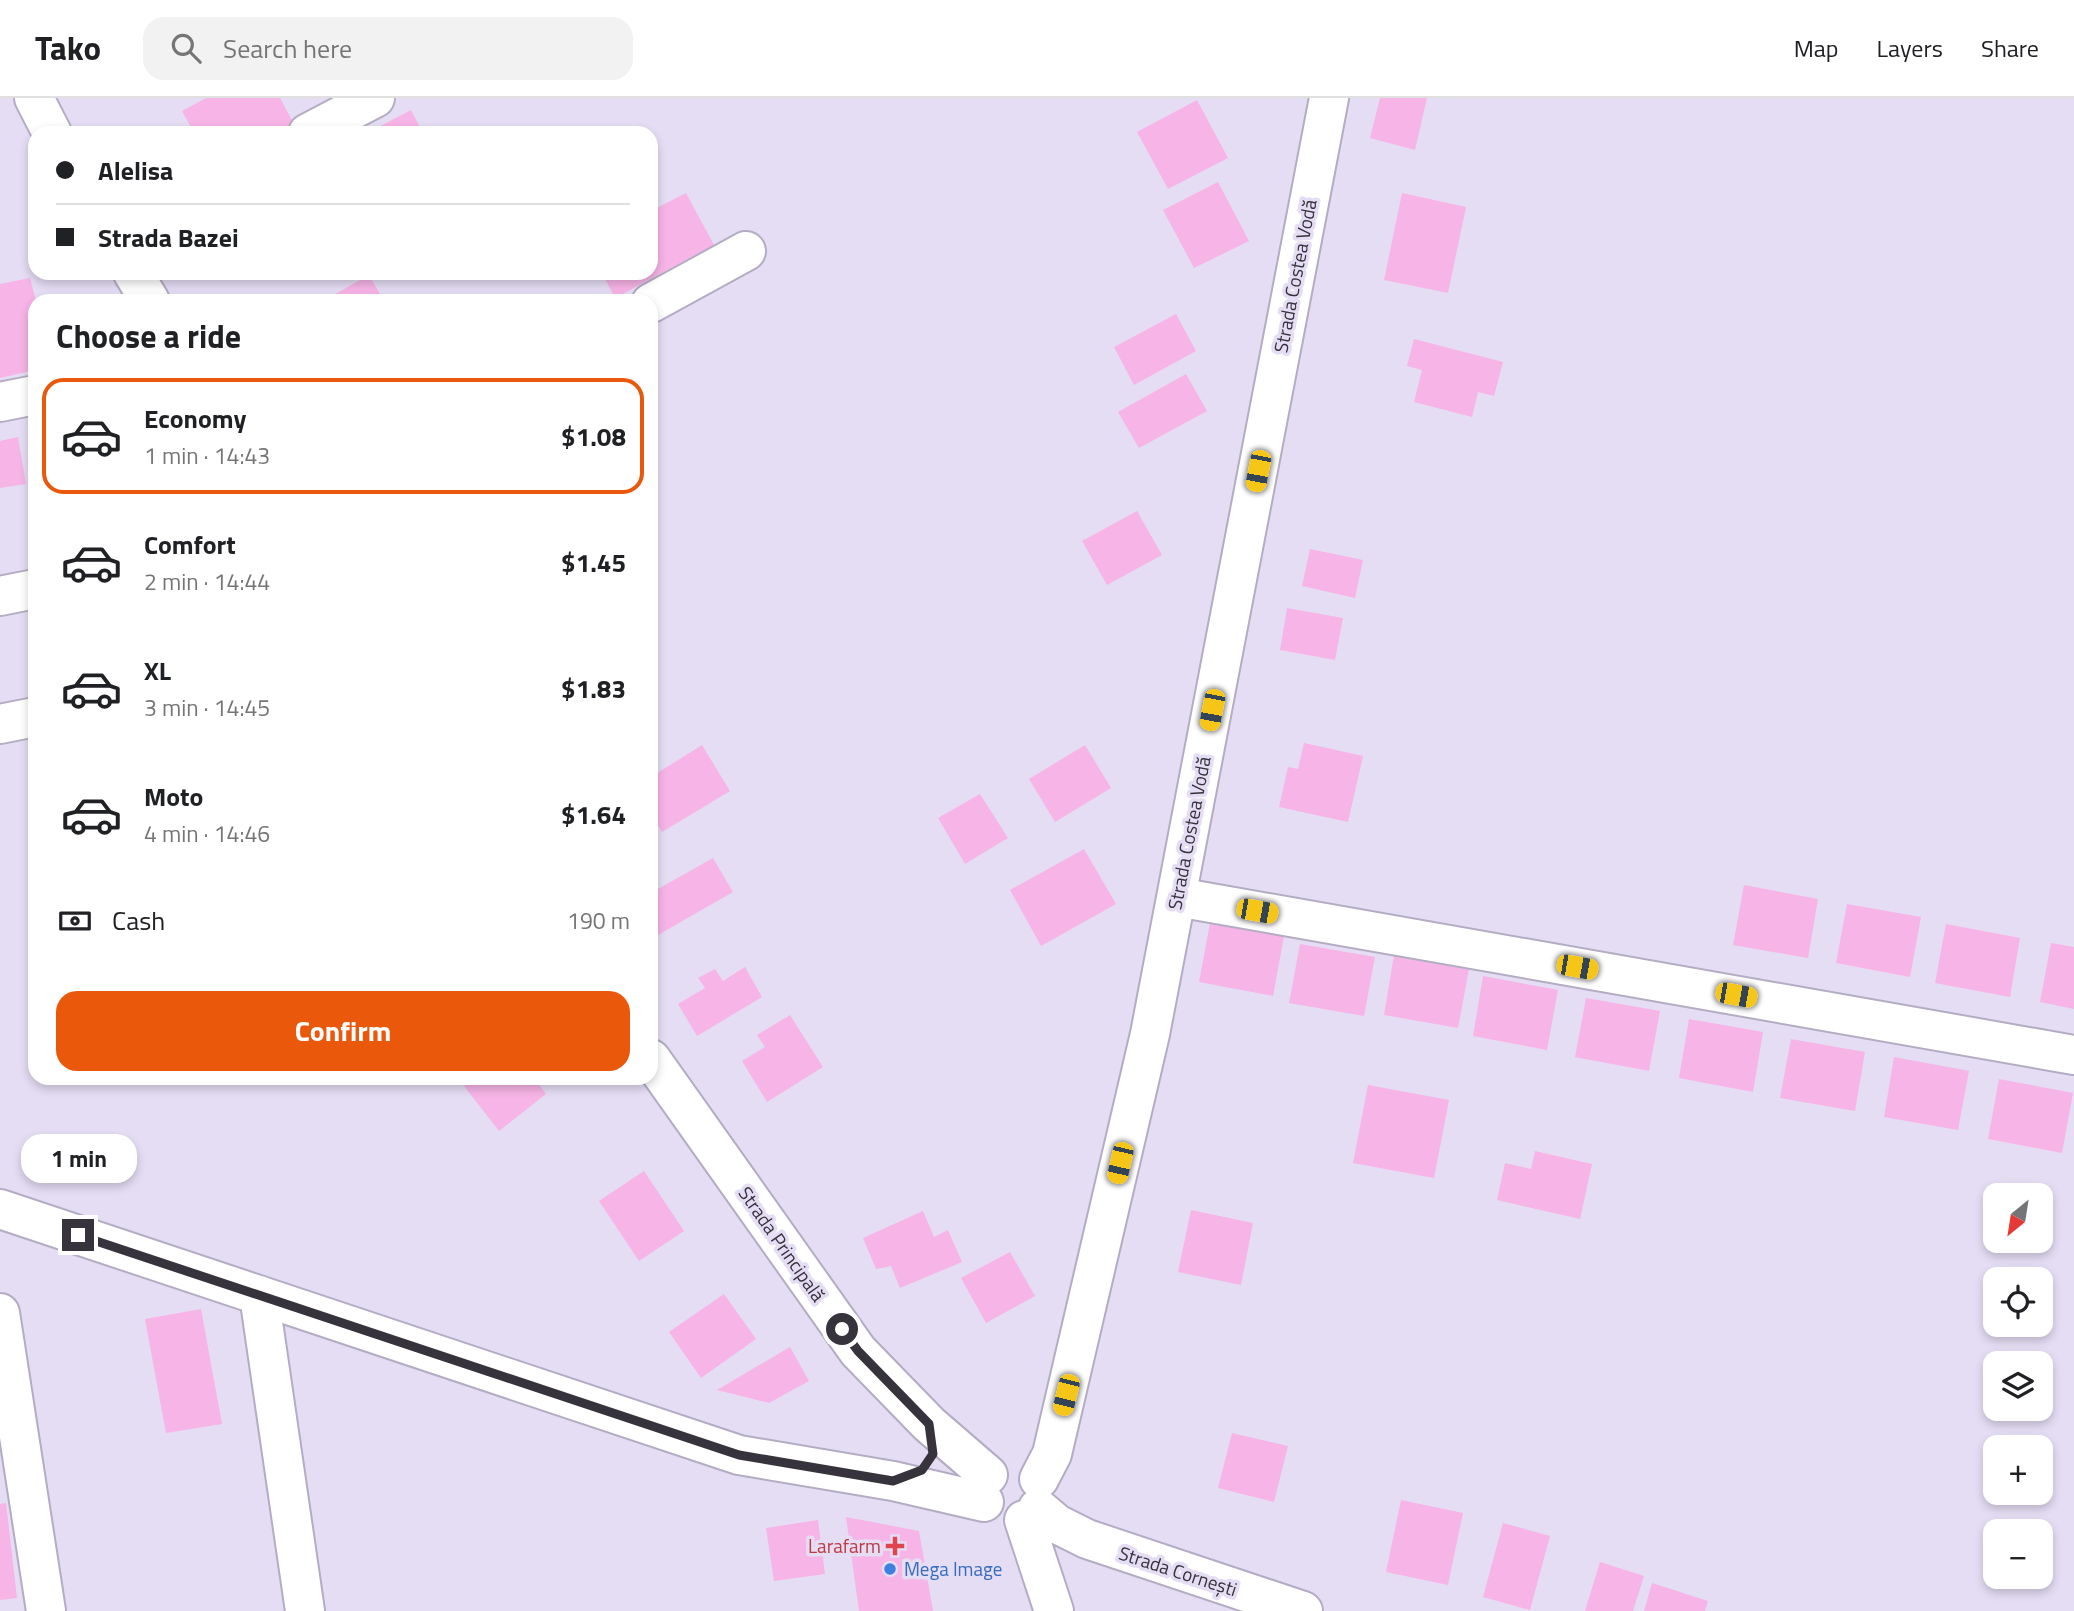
<!DOCTYPE html>
<meta charset="utf-8">
<style>
body{margin:0;font-family:"Titillium Web",sans-serif;background:#f2f2f2;color:#202124;height:100vh;display:flex;flex-direction:column;font-size:26px;white-space:nowrap}
*{box-sizing:border-box;margin:0}
p{font-size:23px;color:#757577}
.icon{flex:none;width:38px;height:38px;fill:none;stroke:currentColor;stroke-width:2;stroke-linecap:round;stroke-linejoin:round}
.map{position:relative;flex:1;overflow:hidden}
.details{position:absolute;left:28px;top:196px;width:630px;height:791px;display:flex;flex-direction:column;background:#fff;border-radius:21px;box-shadow:0 4px 10px #0003}
.details>*{flex:none}
.top-card{position:absolute;left:28px;top:28px;width:630px;height:154px;border-radius:21px;box-shadow:0 4px 10px #0003;display:grid;align-content:center;height:154px;padding:0 28px;background:#fff}
.needle{width:46px;rotate:210deg}
.controls{position:absolute;left:1983px;top:1085px;display:grid;gap:14px}
.controls a{display:grid;place-items:center;width:70px;height:70px;border-radius:14px;background:#fff;box-shadow:0 4px 10px #0003;font-size:35px}
.end{position:absolute;width:32px;height:32px;margin:-16px;border:9px solid #36333c;background:#fff;box-shadow:0 0 0 4px #fff}
.from{border-radius:50%}
.bubble{position:absolute;height:49px;border-radius:21px;background:#fff;box-shadow:0 4px 10px #0003;font-size:23px;font-weight:700;line-height:49px;text-align:center}
.car{position:absolute;width:21px;height:42px;margin:-21px -10px;border-radius:9px;box-shadow:0 0 5px 2px #0007;background:linear-gradient(#f5c518 24%,#345 0 40%,#f5c518 0 76%,#345 0 86%,#f5c518 0)}
.top-card b{display:flex;align-items:center;gap:24px;height:66px;font-size:26px}
.top-card b+b{border-top:2px solid #e0e0e0}
.top-card i{width:18px;height:18px;background:#202124}
ul{padding:0;list-style:none}
li{display:flex;align-items:center;gap:21px;height:116px;margin:0 14px 10px;padding:0 14px;border:4px solid transparent;border-radius:21px}
li div{flex:1}
li b{display:block;font-size:26px}
li em{font-style:normal;font-weight:700}
li.selected{border-color:#ea580c}
li>.icon{width:63px;height:63px;stroke-width:1.5}
h2{padding:0 28px;font-size:32px;line-height:84px}
.pay{display:flex;align-items:center;gap:18px;height:77px;padding:0 28px;font-size:26px}
.pay p{margin-inline-start:auto}
.action{display:flex;gap:14px;margin-top:auto;padding:14px 28px}
.action a{flex:1;height:80px;border-radius:21px;background:#ea580c;color:#fff;font-size:28px;font-weight:700;line-height:80px;text-align:center}
header{display:flex;align-items:center;gap:42px;box-sizing:border-box;height:98px;padding:0 35px;background:#fff;border-bottom:2px solid #e0e0e0}
header strong{font-size:33px}
nav{display:flex;gap:38px;margin-inline-start:auto;font-size:24px}
.search{width:490px;height:63px;background:#f2f2f2;display:flex;align-items:center;gap:18px;box-sizing:border-box;padding:0 24px;border-radius:21px;color:#757577;font-size:26px}
.map>svg:first-child{display:block}
.building{fill:#f7b4e7}
.lines{fill:none;stroke-linecap:round;stroke-linejoin:round}
.minor-casing{stroke:#b4acc2;stroke-width:42}
.minor{stroke:#fff;stroke-width:38}
.route{stroke:#36333c;stroke-width:9}
.health-dot{fill:#e0444e;stroke:#e5ddf4;stroke-width:2.5}
.shop-dot{fill:#3f7fe0;stroke:#e5ddf4;stroke-width:2.5}
.labels{text-anchor:middle;stroke-width:7;stroke-linejoin:round;paint-order:stroke}
.street-label{font-size:19px;fill:#36333c;stroke:#e5ddf4}
.health-label{font-size:19px;fill:#be3a42;stroke:#e5ddf4;text-anchor:end}
.shop-label{font-size:19px;fill:#366cbe;stroke:#e5ddf4;text-anchor:start}
</style>
<header>
<strong>Tako</strong>
<div class="search"><svg class="icon" aria-label="search" viewBox="0 0 24 24"><circle cx="10" cy="10" r="6"/><path d="M15 15l6 6"/></svg>Search here</div>
<nav><a>Map</a><a>Layers</a><a>Share</a></nav>
</header>
<div class="map">
<svg width="2074" height="1513" viewBox="0 0 2074 1513">
<rect width="100%" height="100%" fill="#e5ddf4"/>
<path class="building" d="M206,0h74l14,26 -16,9h-84l-12,-22z
M1380,0h47l-12,52 -45,-12z
M1197,2l31,58 -60,31 -31,-57z
M411,12l12,23h-56z
M1218,84l31,59 -55,27 -31,-58z
M686,95l28,52 -99,53 -13,-25h49v-62z
M1402,95l64,14 -18,86 -64,-13z
M369,177l15,26h-61z
M30,180l6,23 -1,69 -35,8v-94z
M1176,216l20,37 -62,34 -20,-38z
M1414,241l89,23 -9,34 -16,-4 -6,25 -58,-15 8,-32 -15,-4z
M1186,276l21,37 -68,37 -21,-36z
M18,339l8,47 -26,4v-47z
M1137,413l25,44 -55,30 -25,-44z
M1310,451l53,11 -8,38 -53,-12z
M1287,510l56,10 -8,42 -55,-10z
M1304,645l59,13 -15,66 -69,-15 9,-40 10,2z
M702,647l28,46 -68,41 -11,-18v-37z
M1085,647l26,43 -56,34 -26,-43z
M980,696l28,44 -43,26 -27,-46z
M1084,751l32,55 -75,42 -31,-56z
M713,760l20,34 -82,47v-46z
M1744,787l74,14 -10,59 -75,-13z
M1847,806l74,13 -11,60 -74,-14z
M1210,825l74,13 -11,60 -74,-14z
M1946,826l74,14 -10,59 -75,-14z
M2051,845l23,4v62l-34,-7z
M1300,846l75,13 -11,59 -75,-13z
M1394,857l75,14 -11,59 -74,-13z
M745,869l17,30 -65,39 -19,-32 27,-16 -7,-10 17,-9 8,12z
M1483,878l75,14 -11,60 -74,-14z
M1586,900l74,13 -11,60 -74,-14z
M790,917l33,52 -56,35 -25,-41 23,-14 -8,-12z
M1689,921l74,13 -10,60 -74,-14z
M1791,941l74,13 -10,59 -75,-13z
M1894,959l75,14 -11,59 -74,-13z
M473,980h61l12,16 -47,37 -35,-45z
M1999,981l74,14 -11,60 -74,-14z
M1368,987l81,15 -15,78 -81,-15z
M1535,1053l57,13 -12,55 -83,-19 8,-37 26,6z
M644,1073l40,60 -45,30 -40,-60z
M1191,1112l62,13 -12,62 -63,-13z
M923,1113l11,26 14,-7 14,32 -62,26 -9,-22 -15,3 -13,-31z
M1010,1154l25,44 -49,27 -25,-45z
M724,1196l32,45 -55,39 -32,-46z
M201,1211l21,115 -56,9 -21,-114z
M790,1249l19,34 -40,22 -52,-13z
M1232,1335l56,13 -14,56 -56,-14z
M1401,1402l62,13 -15,72 -62,-13z
M6,1405l11,95 -17,2v-96z
M846,1419l73,14 14,80h-74z
M818,1422l7,54 -51,7 -8,-53z
M1503,1425l47,13 -20,74 -47,-13z
M1600,1464l44,14 -11,35h-48z
M1652,1485l56,18 -3,10h-61z"/>
<g class="lines">
<g class="minor-casing">
<path id="minor" d="M34,0l18,35
M308,35l67,-35
M133,175l17,28
M651,205l95,-52
M0,304l35,-7
M0,498l35,-7
M0,626l35,-7
M1177,799l897,158
M651,961l207,292 71,73 59,51
M0,1111l739,246 154,26 91,21
M259,1197l46,316
M0,1215l46,298
M1039,1381l13,-25 98,-420 179,-936
M1038,1410l19,16 30,15 216,72
M1024,1422l30,91"/>
</g>
<use href="#minor" class="minor"/>
</g>
<g class="lines">
<path class="route" d="M78,1137l661,220 154,26 29,-11 11,-16 -4,-30 -71,-73 -16,-22"/>
</g>
<path class="health-dot" d="M891.5 1437.5h7v7h7v7h-7v7h-7v-7h-7v-7h7z"/>
<circle class="shop-dot" cx="890" cy="1471" r="7"/>
<g class="labels">
<g class="street-label">
<text transform="translate(1295 178) rotate(-79)" y="7">Strada Costea Vodă</text>
<text transform="translate(1189 735) rotate(-79)" y="7">Strada Costea Vodă</text>
<text transform="translate(782 1146) rotate(55)" y="7">Strada Principală</text>
<text transform="translate(1178 1473) rotate(18)" y="7">Strada Cornești</text>
</g>
<g class="health-label">
<text x="881" y="1455">Larafarm</text>
</g>
<g class="shop-label">
<text x="904" y="1478">Mega Image</text>
</g>
</g>
</svg>
<div class="controls">
<a><svg class="needle" viewBox="-14 -14 28 28"><path d="M0-13l5 13h-10z" fill="#e53935"/><path d="M0 13l5-13h-10z" fill="#757577"/></svg></a>
<a><svg class="icon" aria-label="locate" viewBox="0 0 24 24"><circle cx="12" cy="12" r="6"/><path d="M12 2v4M12 18v4M2 12h4M18 12h4"/></svg></a>
<a><svg class="icon" aria-label="layers" viewBox="0 0 24 24"><path d="M12 4l9 5-9 5-9-5zM3 14l9 5 9-5"/></svg></a>
<a>+</a>
<a>−</a>
</div>
<i class="end from" style="left:842px;top:1231px"></i>
<i class="end" style="left:78px;top:1137px"></i>
<div class="bubble" style="left:21px;top:1036px;width:116px">1 min</div>
<i class="car" style="left:1258px;top:373px;rotate:191deg"></i>
<i class="car" style="left:1212px;top:612px;rotate:191deg"></i>
<i class="car" style="left:1257px;top:813px;rotate:100deg"></i>
<i class="car" style="left:1577px;top:869px;rotate:100deg"></i>
<i class="car" style="left:1736px;top:897px;rotate:100deg"></i>
<i class="car" style="left:1120px;top:1065px;rotate:193deg"></i>
<i class="car" style="left:1066px;top:1297px;rotate:194deg"></i>
<div class="top-card">
<b><i class="from"></i>Alelisa</b>
<b><i></i>Strada Bazei</b>
</div>
<section class="details">
<h2>Choose a ride</h2>
<ul>
<li class="selected"><svg class="icon" aria-label="car" viewBox="0 0 24 24"><path d="M5 17H2v-5l4-1 3-4h7l3 4 3 1v5h-3M9 17h6M6 11h13"/><circle cx="7" cy="17" r="2"/><circle cx="17" cy="17" r="2"/></svg><div><b>Economy</b><p>1 min · 14:43</p></div><em>$1.08</em></li>
<li><svg class="icon" aria-label="car" viewBox="0 0 24 24"><path d="M5 17H2v-5l4-1 3-4h7l3 4 3 1v5h-3M9 17h6M6 11h13"/><circle cx="7" cy="17" r="2"/><circle cx="17" cy="17" r="2"/></svg><div><b>Comfort</b><p>2 min · 14:44</p></div><em>$1.45</em></li>
<li><svg class="icon" aria-label="car" viewBox="0 0 24 24"><path d="M5 17H2v-5l4-1 3-4h7l3 4 3 1v5h-3M9 17h6M6 11h13"/><circle cx="7" cy="17" r="2"/><circle cx="17" cy="17" r="2"/></svg><div><b>XL</b><p>3 min · 14:45</p></div><em>$1.83</em></li>
<li><svg class="icon" aria-label="car" viewBox="0 0 24 24"><path d="M5 17H2v-5l4-1 3-4h7l3 4 3 1v5h-3M9 17h6M6 11h13"/><circle cx="7" cy="17" r="2"/><circle cx="17" cy="17" r="2"/></svg><div><b>Moto</b><p>4 min · 14:46</p></div><em>$1.64</em></li>
</ul>
<div class="pay"><svg class="icon" aria-label="cash" viewBox="0 0 24 24"><path d="M3 7h18v10H3z"/><circle cx="12" cy="12" r="2"/></svg>Cash<p>190 m</p></div>
<div class="action"><a>Confirm</a></div>
</section>
</div>
